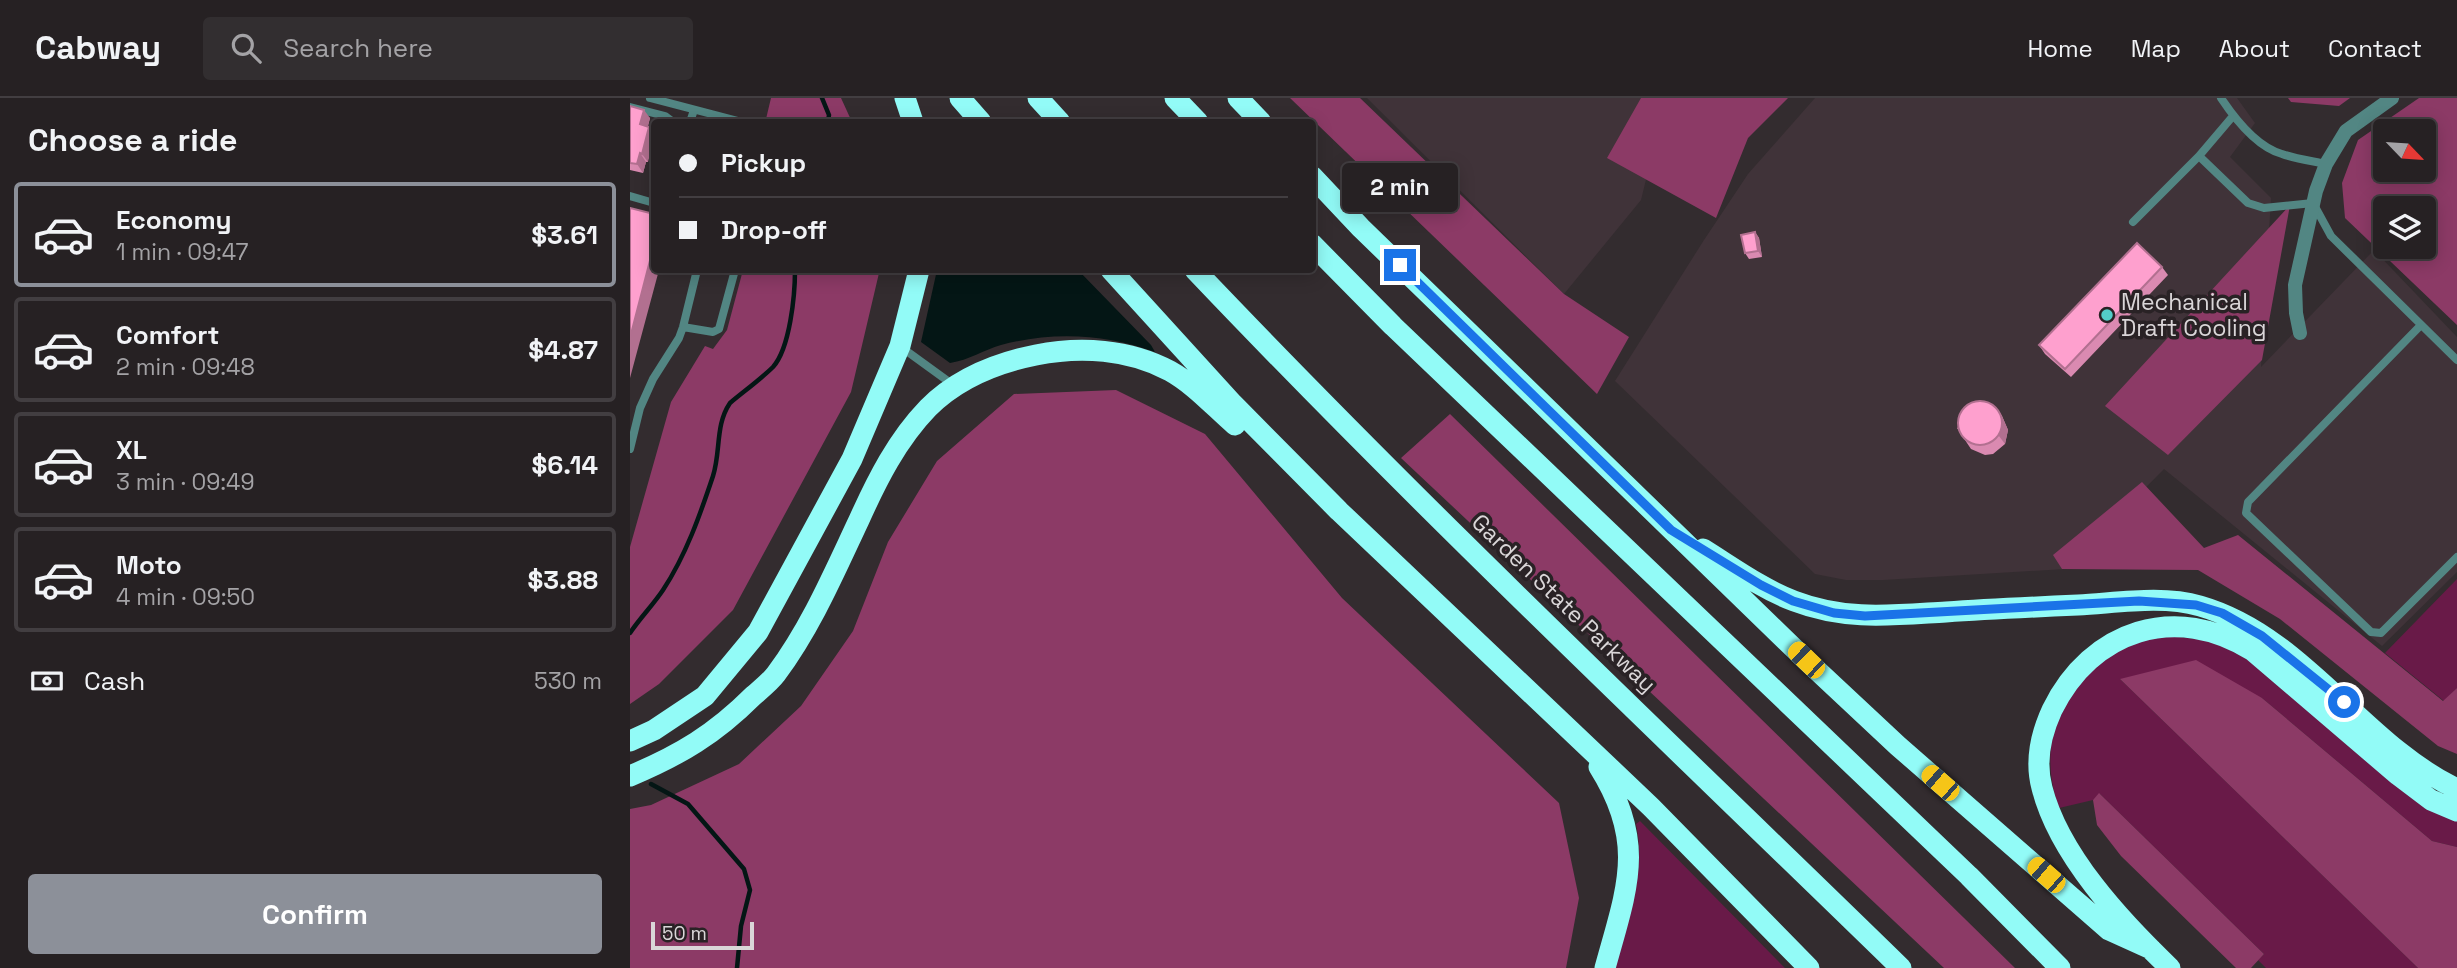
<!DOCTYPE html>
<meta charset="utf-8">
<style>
body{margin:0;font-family:"Space Grotesk",sans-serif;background:#322e30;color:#f1f3f6;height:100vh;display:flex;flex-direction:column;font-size:26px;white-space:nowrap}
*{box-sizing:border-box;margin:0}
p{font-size:23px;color:#a4a3a6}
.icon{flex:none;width:38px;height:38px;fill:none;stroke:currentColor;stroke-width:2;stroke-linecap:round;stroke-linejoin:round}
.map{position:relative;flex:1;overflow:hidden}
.details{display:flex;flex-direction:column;background:#262123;width:630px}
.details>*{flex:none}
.hud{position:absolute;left:21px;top:21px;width:665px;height:154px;border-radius:7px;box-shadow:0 4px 18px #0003,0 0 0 2px #423e41;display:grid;align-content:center;height:154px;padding:0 28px;background:#262123}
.needle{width:46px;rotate:115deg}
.buttons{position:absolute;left:1743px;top:21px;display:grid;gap:14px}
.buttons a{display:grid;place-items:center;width:63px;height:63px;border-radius:7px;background:#262123;box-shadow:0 4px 18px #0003,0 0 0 2px #423e41;font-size:35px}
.scale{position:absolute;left:21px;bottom:18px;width:103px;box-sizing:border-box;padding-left:7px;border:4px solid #dad6d8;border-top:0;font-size:19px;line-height:24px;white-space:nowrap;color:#dad6d8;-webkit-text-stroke:5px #292225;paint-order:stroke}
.end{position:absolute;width:32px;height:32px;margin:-16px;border:9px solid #1a73e8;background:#fff;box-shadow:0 0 0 4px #fff}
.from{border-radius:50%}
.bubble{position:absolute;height:49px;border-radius:7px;background:#262123;box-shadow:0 4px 18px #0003,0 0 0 2px #423e41;font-size:23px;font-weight:700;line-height:49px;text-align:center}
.car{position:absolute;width:21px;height:42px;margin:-21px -10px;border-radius:9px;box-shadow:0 0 5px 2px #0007;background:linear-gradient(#f5c518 24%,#345 0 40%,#f5c518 0 76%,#345 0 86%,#f5c518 0)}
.hud b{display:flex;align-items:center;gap:24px;height:66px;font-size:26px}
.hud b+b{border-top:2px solid #423e41}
.hud i{width:18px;height:18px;background:#f1f3f6}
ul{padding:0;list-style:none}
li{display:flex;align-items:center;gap:21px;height:105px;margin:0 14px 10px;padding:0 14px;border:4px solid #423e41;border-radius:7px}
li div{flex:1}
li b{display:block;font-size:26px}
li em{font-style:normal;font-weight:700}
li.active{border-color:#8c9099}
li>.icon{width:63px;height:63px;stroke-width:1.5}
h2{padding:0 28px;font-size:32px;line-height:84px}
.pay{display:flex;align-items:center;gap:18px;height:77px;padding:0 28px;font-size:26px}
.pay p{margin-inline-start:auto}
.cta{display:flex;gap:14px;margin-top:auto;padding:14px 28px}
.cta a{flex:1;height:80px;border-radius:7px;background:#8c9099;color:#fff;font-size:28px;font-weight:700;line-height:80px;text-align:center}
header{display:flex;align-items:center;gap:42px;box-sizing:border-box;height:98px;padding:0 35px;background:#262123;border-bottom:2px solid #423e41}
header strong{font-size:33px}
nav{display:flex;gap:38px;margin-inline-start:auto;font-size:24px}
.search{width:490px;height:63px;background:#322e30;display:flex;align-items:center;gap:18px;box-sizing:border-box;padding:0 24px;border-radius:7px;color:#a4a3a6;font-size:26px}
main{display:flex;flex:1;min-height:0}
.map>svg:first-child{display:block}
.built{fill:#403339}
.green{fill:#691a48}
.forest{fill:#8c3a66;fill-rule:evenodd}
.water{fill:#041615}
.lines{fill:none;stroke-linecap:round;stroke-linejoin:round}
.stream{stroke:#041615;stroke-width:4.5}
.lane{stroke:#528683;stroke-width:8}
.street{stroke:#528683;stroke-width:14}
.highway{stroke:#92fbf7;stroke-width:21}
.wall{fill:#da8ab1}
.shaded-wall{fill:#b27090}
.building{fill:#fea0ce;stroke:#b27090;stroke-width:2}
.route{stroke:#1a73e8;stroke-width:9}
.poi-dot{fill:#53cdc9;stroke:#292225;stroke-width:2.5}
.labels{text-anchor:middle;stroke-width:7;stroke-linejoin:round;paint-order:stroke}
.poi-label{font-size:23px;fill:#dad6d8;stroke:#292225;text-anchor:start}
.street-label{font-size:23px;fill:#dad6d8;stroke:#292225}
</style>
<header>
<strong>Cabway</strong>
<div class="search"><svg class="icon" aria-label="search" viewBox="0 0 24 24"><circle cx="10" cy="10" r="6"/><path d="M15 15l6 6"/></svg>Search here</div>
<nav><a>Home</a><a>Map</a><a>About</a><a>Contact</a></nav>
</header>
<main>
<section class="details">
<h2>Choose a ride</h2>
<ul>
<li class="active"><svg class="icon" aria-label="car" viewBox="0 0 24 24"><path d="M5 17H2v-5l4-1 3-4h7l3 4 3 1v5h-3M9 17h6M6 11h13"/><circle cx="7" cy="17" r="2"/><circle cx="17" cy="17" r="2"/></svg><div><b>Economy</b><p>1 min · 09:47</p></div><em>$3.61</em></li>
<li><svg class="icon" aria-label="car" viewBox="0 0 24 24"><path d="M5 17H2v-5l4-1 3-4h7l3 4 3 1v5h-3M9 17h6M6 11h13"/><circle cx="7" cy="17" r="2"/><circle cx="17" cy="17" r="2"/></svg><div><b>Comfort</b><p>2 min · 09:48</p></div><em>$4.87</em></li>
<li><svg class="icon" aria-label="car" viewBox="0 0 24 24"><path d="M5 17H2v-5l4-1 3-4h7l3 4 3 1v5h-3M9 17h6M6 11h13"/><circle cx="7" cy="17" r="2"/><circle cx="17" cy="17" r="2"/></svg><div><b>XL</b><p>3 min · 09:49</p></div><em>$6.14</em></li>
<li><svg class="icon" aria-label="car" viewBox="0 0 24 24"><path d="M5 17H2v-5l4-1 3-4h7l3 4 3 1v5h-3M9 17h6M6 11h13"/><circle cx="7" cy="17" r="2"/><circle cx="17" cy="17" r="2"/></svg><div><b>Moto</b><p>4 min · 09:50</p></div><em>$3.88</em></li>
</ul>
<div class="pay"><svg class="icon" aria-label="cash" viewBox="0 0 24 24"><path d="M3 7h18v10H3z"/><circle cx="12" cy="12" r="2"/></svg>Cash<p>530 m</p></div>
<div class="cta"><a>Confirm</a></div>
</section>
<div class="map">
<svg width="1827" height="870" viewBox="0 0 1827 870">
<rect width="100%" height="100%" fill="#332c2f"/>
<path class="built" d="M737,0h299l-25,102 -77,94z
M1185,0h422l18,25 -25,34 41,41 -10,169 113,-117 83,87v235l-75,74 -218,-177 -99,100 -182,11h-37l-31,-6 -200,-193 89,-141 44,-66z"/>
<path class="green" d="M1827,481v109l-13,13 -59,-48z
M1532,537l50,6 35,18 210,160v28l-25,-6 -170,-143 -142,-19 298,289h-152l-8,-8 6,-6 -164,-160 -7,6 -34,8c-22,-61 -1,-119 52,-156 13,-9 36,-12 51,-17z
M1010,723l145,147h-171c13,-47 33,-95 22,-144z"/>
<path class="forest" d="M141,0h70l11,24h-81l-5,-3z
M660,0h70l204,196 65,43 -32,57z
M1011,0h147l-40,40 -32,80 -109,-60z
M1658,0h62l-11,8 -48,-4z
M1789,0h38v227l-112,-107 -3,-35 16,-43zM1755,33h39v39h-39zM1755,110h39v39h-39z
M1660,107l-28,155 -94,95 -63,-49z
M113,172h136v3l-28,119 -118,218 -74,74 -29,20v-157l41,-145 34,-56 8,3 14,-19z
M486,292l89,44 137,164 217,205 20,95 -13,70h-936v-159l21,-4 88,-41 62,-58 52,-75 35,-89 49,-81 77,-67z
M820,316l565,554h-71l-543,-510z
M1512,384l62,66 34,-13 205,166 14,-13v66l-19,-8 -158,-127 -82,-49 -136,-1 -9,-14z
M1566,562l66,38 170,143 25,6v121h-39l-298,-289z
M1469,695l165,161 -13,14h-15l-115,-112 -24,-31 -4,-25z"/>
<path class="water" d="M307,172h141l73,75 4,7c-48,-18 -103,-21 -154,-7 -17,5 -32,15 -51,18l-29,-21z"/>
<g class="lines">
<path class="stream" d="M192,0l7,17 -1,7
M0,535c10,-15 23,-28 33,-43 23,-35 37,-75 50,-114 8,-25 2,-51 17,-73 13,-11 31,-24 43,-36 17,-19 22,-72 22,-97
M21,686l37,20 56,65 6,21 -9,36 -4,42"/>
<path class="lane" d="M20,0l92,24
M1591,0c14,21 36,49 61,56 14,5 30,7 44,10
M0,9l35,9 8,6
M1603,18l-34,40 49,47 16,5 49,-5 18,33 126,124
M60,24l4,-12
M0,98l24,7
M1503,124l66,-66
M1791,227l-173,177 -2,11 125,119 10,1 76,-76
M53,229l30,5 6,-3 16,-59
M271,249l51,37
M0,351l10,-41 13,-29 26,-41 4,-11 14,-57"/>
<path class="street" d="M1670,235l-4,-20 -1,-28 21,-94 10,-27 20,-33 46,-33"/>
<path class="highway" d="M275,0l8,24
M330,0l21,24
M408,0l22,24
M545,0l23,24
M608,0l23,24
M682,78l49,52 445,432 92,86 211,184 42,19
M682,146l81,82 576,550 91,92
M481,172l122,134 106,107 312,296 158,161
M565,172c228,240 469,467 706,698
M1073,451c29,18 59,40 91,52 52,20 99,14 152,11 44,-3 88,-5 132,-7 39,-2 84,-10 122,1 104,30 162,138 257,183
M0,643l24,-11 51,-34 53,-64 94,-173 48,-113 19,-76
M969,669c48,76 28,121 6,201
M0,678c50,-21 85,-42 123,-80 8,-7 17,-14 23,-22 35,-47 58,-101 83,-154 18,-40 38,-80 69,-112 29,-29 68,-45 108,-53 44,-9 93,-6 134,16 25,14 44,36 65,54
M1540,870c-49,-47 -111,-113 -128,-180 -7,-26 -1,-54 10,-78 39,-80 124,-108 201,-59l145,124 33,25 26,11"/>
</g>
<path class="wall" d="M0,8l20,12 -2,8v36h-2l-3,11 -13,-3z
M1125,134l4,6 3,19 -13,2 -4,-6z
M1532,169l6,8 -97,102 -26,-23 -6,-9z
M1366,310l6,8 6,14 -3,14 -12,10 -8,1 -14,-6 -14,-21z"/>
<path class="shaded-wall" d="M14,12l6,8 -4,15 -6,-9z
M19,29l5,7v5l-6,23 -6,-8z
M10,55l6,9 -3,11 -6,-9z
M1125,134l4,6 3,19 -4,-6z
M24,147v25h5l-29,108v-40z
M1366,310l6,8 6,14 -3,14 -6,-8z"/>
<path class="building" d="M0,8l14,4 -4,14 9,3 -7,27 -2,-1 -3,11 -7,-1z
M0,110l24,6v31l-24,93z
M1125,134l3,19 -13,2 -4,-18z
M1507,145l25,24 -97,102 -26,-24z
M1328 325a22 22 0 1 1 44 0a22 22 0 1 1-44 0Z"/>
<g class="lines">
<path class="route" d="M770,167l271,265 90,55 32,16 41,12 31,3 274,-15 57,4 26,8 40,23 82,66"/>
</g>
<circle class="poi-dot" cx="1477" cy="217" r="7"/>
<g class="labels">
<g class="poi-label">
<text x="1491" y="212">Mechanical<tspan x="1491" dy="26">Draft Cooling</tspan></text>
</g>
<g class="street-label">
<text transform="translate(934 505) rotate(44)" y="8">Garden State Parkway</text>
</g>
</g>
</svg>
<div class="buttons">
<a><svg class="needle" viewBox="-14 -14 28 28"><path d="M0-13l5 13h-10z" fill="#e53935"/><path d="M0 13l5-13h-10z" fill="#a4a3a6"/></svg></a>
<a><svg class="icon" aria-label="layers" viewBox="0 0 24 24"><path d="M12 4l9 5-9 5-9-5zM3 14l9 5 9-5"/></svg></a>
</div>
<div class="scale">50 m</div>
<i class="end from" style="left:1714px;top:604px"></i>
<i class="end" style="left:770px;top:167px"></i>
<div class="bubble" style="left:712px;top:65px;width:116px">2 min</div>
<i class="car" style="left:1176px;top:562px;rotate:314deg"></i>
<i class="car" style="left:1310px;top:685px;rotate:311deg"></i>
<i class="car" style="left:1416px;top:777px;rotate:311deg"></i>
<div class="hud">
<b><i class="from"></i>Pickup</b>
<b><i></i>Drop-off</b>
</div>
</div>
</main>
